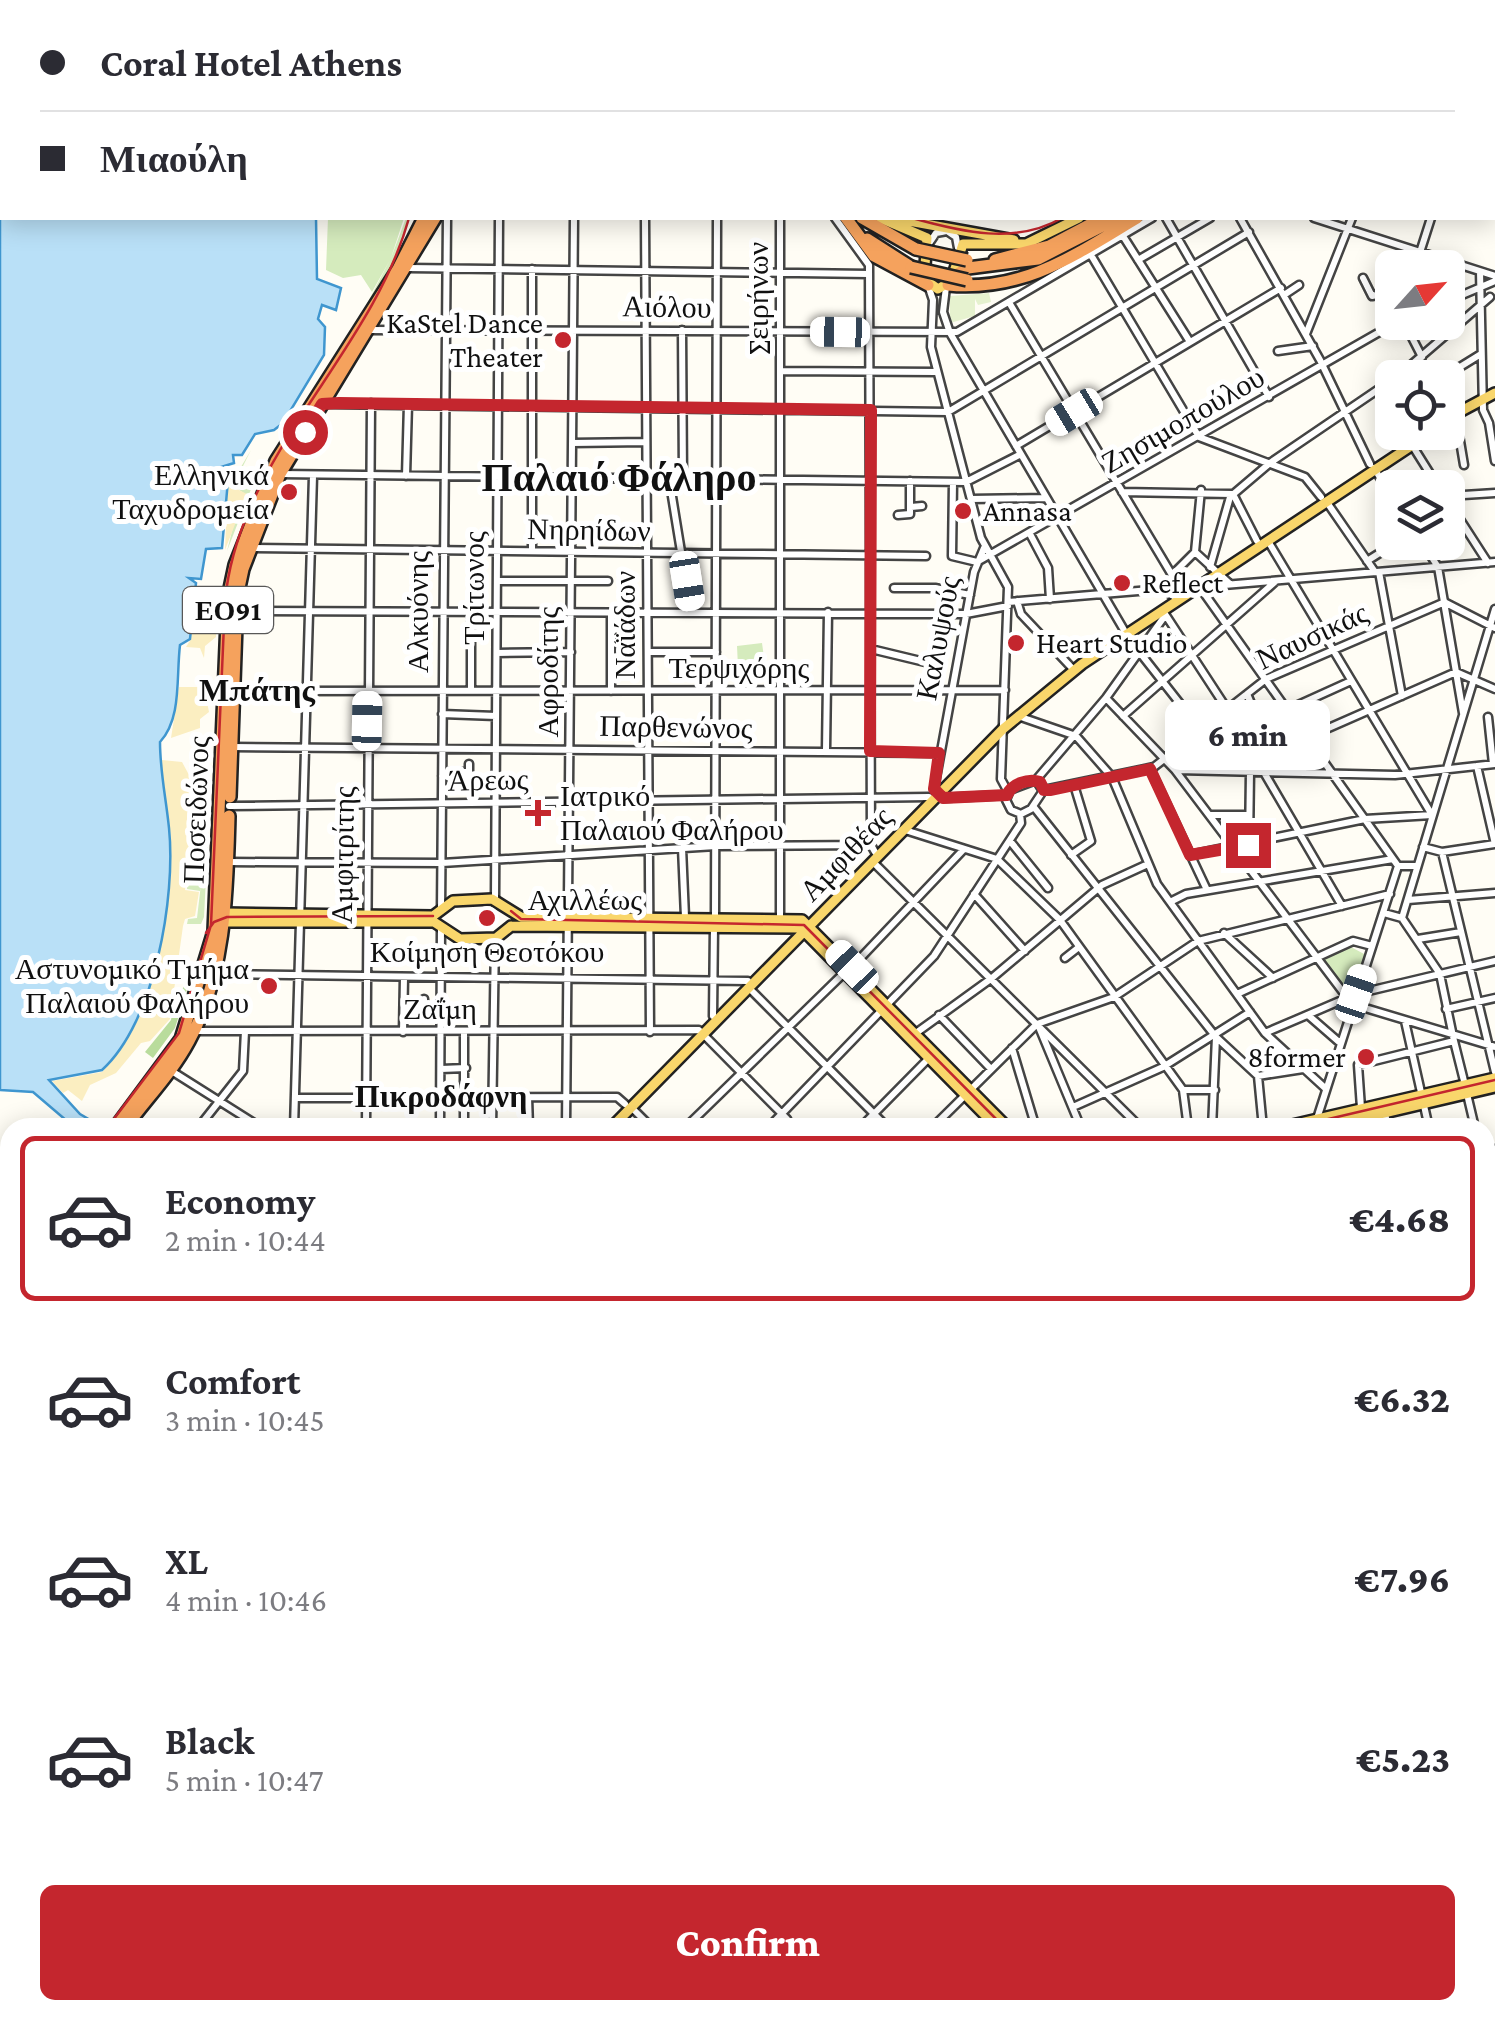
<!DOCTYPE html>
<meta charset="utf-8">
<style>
body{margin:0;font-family:"Crimson Pro",serif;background:#f2f2f3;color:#2b2b33;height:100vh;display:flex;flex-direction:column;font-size:38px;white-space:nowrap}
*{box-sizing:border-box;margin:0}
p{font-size:32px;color:#7c7c81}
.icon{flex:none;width:55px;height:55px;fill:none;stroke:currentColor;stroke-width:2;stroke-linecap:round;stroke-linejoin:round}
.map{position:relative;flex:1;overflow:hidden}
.details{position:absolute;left:0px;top:1118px;width:1495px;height:902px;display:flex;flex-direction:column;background:#fff;border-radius:30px 30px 0 0;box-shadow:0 5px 25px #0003}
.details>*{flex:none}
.banner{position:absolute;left:0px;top:0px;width:1495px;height:220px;box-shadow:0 5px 25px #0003;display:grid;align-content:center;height:220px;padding:0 40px;background:#fff}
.needle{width:65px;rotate:63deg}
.controls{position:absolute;left:1375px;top:250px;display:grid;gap:20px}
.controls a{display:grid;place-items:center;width:90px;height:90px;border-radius:15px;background:#fff;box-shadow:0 5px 25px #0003;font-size:50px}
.end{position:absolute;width:45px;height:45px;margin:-22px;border:12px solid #c4262e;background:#fff;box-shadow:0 0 0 5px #fff}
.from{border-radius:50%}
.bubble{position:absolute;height:70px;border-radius:15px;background:#fff;box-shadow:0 5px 25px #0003;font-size:32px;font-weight:800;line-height:70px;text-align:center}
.car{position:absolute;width:30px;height:60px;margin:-30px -15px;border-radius:12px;box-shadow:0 0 8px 2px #0007;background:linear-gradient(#fff 24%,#345 0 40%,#fff 0 76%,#345 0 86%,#fff 0)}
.banner b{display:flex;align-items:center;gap:35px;height:95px;font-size:38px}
.banner b+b{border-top:2px solid #e1e1e2}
.banner i{width:25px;height:25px;background:#2b2b33}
ul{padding:18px 0 0;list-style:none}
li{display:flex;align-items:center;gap:30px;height:165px;margin:0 20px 15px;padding:0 20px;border:5px solid transparent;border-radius:15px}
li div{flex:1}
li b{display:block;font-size:38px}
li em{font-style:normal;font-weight:800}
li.active{border-color:#c4262e}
li>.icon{width:90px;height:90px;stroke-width:1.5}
.cta{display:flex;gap:20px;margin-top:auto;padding:20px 40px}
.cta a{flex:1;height:115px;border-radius:15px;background:#c4262e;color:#fff;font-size:40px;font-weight:800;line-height:115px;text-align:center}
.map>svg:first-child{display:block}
.green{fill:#d5ebbd}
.forest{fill:#b9dc9c}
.sand{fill:#fbeec1}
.pitch{fill:#e6f2cf}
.water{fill:#b9e0f7;stroke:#3f96cf;stroke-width:2.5}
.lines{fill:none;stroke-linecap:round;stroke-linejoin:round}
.river{stroke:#b9e0f7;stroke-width:8}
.minor-tunnel{stroke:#dbdad3;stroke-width:6;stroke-dasharray:6 3;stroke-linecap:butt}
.highway-tunnel{stroke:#dbdad3;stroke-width:11;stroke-dasharray:11 5.5;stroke-linecap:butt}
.minor-casing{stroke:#444;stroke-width:11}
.major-casing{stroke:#222;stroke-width:14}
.highway-casing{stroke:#222;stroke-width:16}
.minor{stroke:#fff;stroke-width:6}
.major{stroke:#f9d66b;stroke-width:9}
.highway{stroke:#f5a25d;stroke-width:11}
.tram{stroke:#c4262e;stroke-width:2.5}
.highway-bridge-casing{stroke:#222;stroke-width:16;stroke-linecap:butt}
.highway-bridge{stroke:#f5a25d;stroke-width:11}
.route{stroke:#c4262e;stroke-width:12}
.poi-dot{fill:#c4262e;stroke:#fff;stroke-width:4}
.labels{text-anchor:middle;stroke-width:10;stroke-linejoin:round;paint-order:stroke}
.shield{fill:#fff;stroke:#585858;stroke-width:2.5}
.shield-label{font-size:28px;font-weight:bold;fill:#111}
.street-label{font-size:30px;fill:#111;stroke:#fff}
.poi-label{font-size:30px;fill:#111;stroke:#fff;text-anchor:end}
.neighbourhood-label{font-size:32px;font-weight:bold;fill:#111;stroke:#fff}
.district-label{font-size:40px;font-weight:bold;fill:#111;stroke:#fff}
</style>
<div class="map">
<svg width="1495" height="2018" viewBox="0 0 1495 2018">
<rect width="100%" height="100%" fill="#fffdf5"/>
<path class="green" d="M1192,0h303v85l-3,-83z
M328,218h76l-13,40 15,-40h4l-16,46 -29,54 -4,-3 29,-55 -18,32 -11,-17 -18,3 -17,-8z
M251,450l-9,18 11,16 -26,67 15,-59 -11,-8 -3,-12h10z
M762,643l4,29 -32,-3 4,-2 -1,-21z
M204,838l4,1 -4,78 -3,7h-14l1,-5 9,-1 4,-34 -1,7 -13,-2 2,-23 13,2z
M1351,947l15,8 -10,29 -11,4 -22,-28z
M1485,1702h10v103l-10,1z"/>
<path class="forest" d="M192,974l-17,54 -22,30 -8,-6 26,-32 3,-18z"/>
<path class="sand" d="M228,476l5,11 14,7 -22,56z
M195,591c15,17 22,22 21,46l-11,9 -1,12 -4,-10 -14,-1 5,-8z
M179,687h25l5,25 -9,7v9l-29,10z
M162,760l20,2 13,24 13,7 -1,30c-21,12 -19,45 -22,67l14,2 -4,24 -10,3 -2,7 -13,93 -20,22 -9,2 -25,30 -26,12 -8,16 -14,-11 -5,3 -11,-12 50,-9c55,-52 72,-170 68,-242 -1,-24 -10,-46 -8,-70z"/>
<path class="pitch" d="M989,293l2,9 -13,3 -3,-6v17l-25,7v-27z"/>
<path class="water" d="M0,0h323l-321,2v216h314l1,61 24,9 -5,22 -14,-5 -4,14 7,8 -1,28 -41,68 -9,7 -19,4 -13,21h-9l1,8 -13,4 7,13 -6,68 -16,1 -5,30 -12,-1 7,5 -6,56 -10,6c-4,33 2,73 -20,97 0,30 6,56 9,86 7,69 -14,194 -67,242l-53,10 31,34 22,13h-28l-41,-35 -33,-2z
M0,1294l10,4v110l-10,-3z"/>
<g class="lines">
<path class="river" d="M1250,2010l8,8
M1364,2010l7,8
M1337,2018l7,-8"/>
<path class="minor-tunnel" d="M1202,0l1,2"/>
<path class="highway-tunnel" d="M1160,0l1,2"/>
<g class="minor-casing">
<path id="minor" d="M1111,0l1,2
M1197,0l1,2
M576,2v-2
M900,2l1,-2
M1089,2v-2
M1492,92l3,-2
M1492,116l3,1
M1492,145l3,1
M1492,209l3,1
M645,218l5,814
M835,218l34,47 2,580 4,7
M1166,218l103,179
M1240,218l80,142 50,104
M1314,218l181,58
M1123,236l67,106
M930,242l6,-9 11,-2 9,6 2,11
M1091,255l108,182 106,40 16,20
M1138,260l72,-42
M408,268l461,6
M1415,268l16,-50
M532,269v282
M1480,272l3,138 6,13
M1363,278l9,18 20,-4
M928,285l5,15 -2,47 17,65 33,126 27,49 -7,192 7,13
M946,287l-3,25 7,21 174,297
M1284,295l15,-10
M1448,301l47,-20
M1010,304l162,271 23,-23 6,-62
M1404,322l18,35
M366,330l591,2 195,-114
M682,330l1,149
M1306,334l46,-116
M1278,351l35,-5
M780,371l157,1
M1447,375l34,-21
M1396,378l94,-81
M325,404l623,8 301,-180
M1451,421l8,14 5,30
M1489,423l6,38
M572,443l74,-1
M1412,445l27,43
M1016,446l265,-158
M1374,468l18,29
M280,474l686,8 55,-28
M406,476l2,-72
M669,478l22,135
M953,482l-1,74 25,6
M1122,492l110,2
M1233,494l24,47
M1448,496l47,-3
M971,499l75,-1
M1326,501l49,71
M1448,501l40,62
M911,507l11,-1
M898,515l12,-1v-33
M1030,534l18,34 2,31
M1422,542l16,25 25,146
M252,548l674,8
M984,548l-10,24 -40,217 9,9 64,-3
M1195,552l35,32
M1367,561l30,-19
M977,562l420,-240
M1210,567l20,-70 40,-34 122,-83
M1379,572l23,124
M1210,580l14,5 271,-23
M497,581h111
M1199,586l199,280
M894,588h41l35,7
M1017,601l4,13 50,53
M1008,602l154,-13 13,8
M1446,603l49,25
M237,611l729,3 42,-8
M1163,611l64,98 115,197
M1126,635l107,136
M871,649l58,14
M648,652h68
M497,653l74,-1
M234,691l771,-1
M471,691v-78
M611,691v-77
M1247,694l25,59
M1106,698l69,72 177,234 143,43
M1287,710l64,-29
M442,714l54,2
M1018,716l58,20 36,41 45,107 108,149 60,55
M1123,716l153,-135
M1488,717l5,47
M232,747l707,6
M826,750l2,-138
M1261,764l4,-8 191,-84 39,17
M1477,766l18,78
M1150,769l57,121
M1177,770l218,5 100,-11
M448,772h21v-8
M442,776l27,1v9
M1036,780l70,-82 58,-81
M1036,780l7,11 -12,18 -10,5 -10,-4 -5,-10 4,-10z
M1044,790l110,-23 112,-88 179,-77
M229,806l700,-9
M1033,806l183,231 42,39 5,52
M1211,815h38
M905,830l92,29 63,61 123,170 5,38
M1010,841l38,47
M1249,845l1,-73
M1423,847l19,5 53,-8
M682,848l3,69
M1442,852l53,220
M1071,855l20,-14 -17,-56
M1190,855l175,-36 67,-4 -164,-274
M228,862l214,1 274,-17 155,-1
M873,862l268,266
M974,894l51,57
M495,899l4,-681
M1408,900l87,-7
M1170,902l16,-8 207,-35
M441,911l6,-693
M1384,913l18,5 93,-309
M715,918l2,-700
M780,918v-700
M1224,933l49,45
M1418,939l43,-7
M1065,958l14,-11
M852,967l112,-118
M213,974l535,7
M749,988l139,140
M1237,994l116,-53 19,5
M424,999v9h17
M1446,1009l49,-11
M939,1015l52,54
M1308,1015l31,27
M713,1016l1,-90
M1405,1021l24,107
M1039,1027l42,101
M196,1031l503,-1 88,89 -5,9
M403,1032l1,-55
M916,1033l76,-55 110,-93 46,-21
M1265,1033l91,-39 139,-33
M1454,1041l11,44
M1012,1048l24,80
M441,1069l25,-1
M170,1070l92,58
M1258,1076l45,-7
M1183,1090h32
M1467,1094l8,34
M528,1097l1,31
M295,1098l322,-1 8,7
M631,1107l21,21
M1073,1107l90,-40 87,-55
M1361,1108l-3,-43 96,-24 -14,-67 -38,-56
M1385,1113l3,15
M198,1128l45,-57 2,-40
M294,1128l19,-652
M366,1128l5,-725
M440,1128l1,-201
M464,1128v-97
M492,1128l3,-189
M566,1128l8,-910
M685,1128l160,-156
M768,1128l166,-172 87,-133 -1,-9
M860,1128l69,-70
M932,1128l105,-104 77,-27 84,-56 192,-47
M979,1128l9,-10
M1212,1128l4,-91
M1314,1128l84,-262h19
M1485,1151l10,-2
M1485,1170l10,44
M0,1204l10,-21
M1485,1237l10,-3
M0,1238l10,3
M1485,1306l10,3
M1493,1314l2,11
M1485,1351l10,3
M1485,1400l10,2
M1485,1410l10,68
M0,1477l10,-28
M1485,1615l10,-1
M1485,1642l10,-1
M1485,1670l10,-1
M1485,1697l10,-1
M0,1740l10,3
M0,1788l10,4
M1485,1808h10
M1485,1832l10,3
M0,1855l10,-30
M0,1861l10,2
M1485,1889l10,-34
M1485,1899l10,3
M1485,1949l10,-34
M1485,1957l10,4
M0,1980l10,1
M113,2010l25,8
M509,2010v8
M596,2010l35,8
M759,2010l38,8
M815,2010v8
M1008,2010l12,8
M1019,2010l14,8
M1191,2010l17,8
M1295,2015l2,-5
M1393,2017l2,-7
M1424,2017l2,-7
M23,2018v-8
M100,2018l2,-8
M150,2018l3,-8
M191,2018l1,-8
M251,2018l2,-8
M388,2018l1,-8
M444,2018v-8
M547,2018l2,-8
M640,2018l2,-8
M694,2018l1,-8
M734,2018l1,-8
M892,2018l4,-8
M930,2018l3,-8
M955,2018l1,-8
M991,2018l4,-8
M1108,2018l5,-8
M1485,2018l10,-31"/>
</g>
<g class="major-casing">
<path id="major" d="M1138,0v2
M880,218l47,20 -3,41 14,10 13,-8 12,-37h63l53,-26
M892,218l122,22
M1448,418l47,-25
M225,913l208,3 20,-15 39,-2 29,18 281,3 206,208
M224,922h210l26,17 36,-1 15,-12
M511,926l290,2 197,200
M611,1128l392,-399 79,-65 350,-232
M1279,1128l216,-50
M1320,1128l175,-41
M0,1914l10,3
M313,2010l26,8"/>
</g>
<g class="highway-casing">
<path id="highway" d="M563,0l3,2
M681,0l5,2
M1151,0v2
M1169,0l1,2
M1187,0v2
M500,2l4,-2
M523,2l7,-2
M651,2l13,-1
M1492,125l3,1
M1492,136l3,1
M846,218l28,38 54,29
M862,218l54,31
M867,239l44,28
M995,260l54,-14 53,-28
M952,277l16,-9 70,-9 80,-41
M948,285c76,7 127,-30 189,-67
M230,797l7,-200 6,-28 37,-95 155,-256
M115,1128l66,-89 33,-108 14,-333 7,-33 41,-104 122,-192 26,-51
M125,1128c21,-29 47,-55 64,-87 37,-67 38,-151 40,-225
M0,1676l10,-13
M0,1693l10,-12"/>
</g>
<use href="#minor" class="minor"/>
<use href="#major" class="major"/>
<use href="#highway" class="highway"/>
<path class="tram" d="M700,0l3,2
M1133,0l1,2
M481,2l4,-2
M912,218c50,14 103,27 150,0
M511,911l10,8 283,6 201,203
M206,933l8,-11 13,-5 206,-1
M107,1128l72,-95 32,-108 14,-324c14,-147 146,-246 184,-383
M1290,1128l205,-48
M0,1655l10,-14"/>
<g class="highway-bridge-casing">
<path id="highway-bridge" d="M916,249l51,11
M911,267l56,13"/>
</g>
<use href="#highway-bridge" class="highway-bridge"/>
</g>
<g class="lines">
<path class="route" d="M305,432l17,-28 17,-1 532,7 -1,341 69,2 -5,36 9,9 64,-3c5,-11 21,-17 33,-13l4,8h7l99,-21 40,86 58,-10"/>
</g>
<g class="poi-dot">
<circle cx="563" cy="340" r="10"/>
<circle cx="289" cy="492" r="10"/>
<circle cx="963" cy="511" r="10"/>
<circle cx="1122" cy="583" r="10"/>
<circle cx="1016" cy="643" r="10"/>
<path d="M533 798h10v10h10v10h-10v10h-10v-10h-10v-10h10z"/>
<circle cx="487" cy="918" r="10"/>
<circle cx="269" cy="986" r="10"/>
<circle cx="1366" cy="1057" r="10"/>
</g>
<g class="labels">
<rect class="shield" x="183" y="587" width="90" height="46" rx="8"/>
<g class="shield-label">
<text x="228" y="620">ΕΟ91</text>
</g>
<g class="street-label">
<text transform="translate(758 298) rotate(-90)" y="10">Σειρήνων</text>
<text transform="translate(667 307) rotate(1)" y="10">Αιόλου</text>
<text transform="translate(1183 420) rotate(-30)" y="10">Ζησιμοπούλου</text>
<text transform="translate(589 530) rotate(1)" y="10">Νηρηίδων</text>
<text transform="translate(474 588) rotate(-90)" y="10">Τρίτωνος</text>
<text transform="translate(418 612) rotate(-90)" y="10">Αλκυόνης</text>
<text transform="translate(625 625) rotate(-90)" y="10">Ναϊάδων</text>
<text transform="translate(1312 636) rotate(-25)" y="10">Ναυσικάς</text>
<text transform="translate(938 638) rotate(-79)" y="10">Καλυψούς</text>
<text x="739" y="678">Τερψιχόρης</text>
<text transform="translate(548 672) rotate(-90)" y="10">Αφροδίτης</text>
<text transform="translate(676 727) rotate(1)" y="10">Παρθενώνος</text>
<text transform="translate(488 780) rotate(-1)" y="10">Άρεως</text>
<text transform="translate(196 810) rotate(-88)" y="10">Ποσειδώνος</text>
<text transform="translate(846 854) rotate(-46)" y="10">Αμφιθέας</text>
<text transform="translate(343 855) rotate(-89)" y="10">Αμφιτρίτης</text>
<text x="585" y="910">Αχιλλέως</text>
<text x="440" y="1019">Ζαΐμη</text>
</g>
<g class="poi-label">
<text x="543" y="333">KaStel Dance<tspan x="543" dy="34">Theater</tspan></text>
<text x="269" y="485">Ελληνικά<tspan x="269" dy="34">Ταχυδρομεία</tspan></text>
<text x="983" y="521" text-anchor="start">Annasa</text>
<text x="1142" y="593" text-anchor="start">Reflect</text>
<text x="1036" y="653" text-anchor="start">Heart Studio</text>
<text x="560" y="806" text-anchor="start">Ιατρικό<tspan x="560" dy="34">Παλαιού Φαλήρου</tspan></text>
<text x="487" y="962" text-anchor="middle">Κοίμηση Θεοτόκου</text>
<text x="249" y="979">Αστυνομικό Τμήμα<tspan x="249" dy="34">Παλαιού Φαλήρου</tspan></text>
<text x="1346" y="1067">8former</text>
</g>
<g class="neighbourhood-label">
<text x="257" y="701">Μπάτης</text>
<text x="441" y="1107">Πικροδάφνη</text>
</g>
<g class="district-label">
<text x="619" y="491">Παλαιό Φάληρο</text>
</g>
</g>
</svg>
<div class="controls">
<a><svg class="needle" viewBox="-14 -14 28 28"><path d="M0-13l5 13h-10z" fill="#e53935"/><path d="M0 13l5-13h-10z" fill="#7c7c81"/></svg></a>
<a><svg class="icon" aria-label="locate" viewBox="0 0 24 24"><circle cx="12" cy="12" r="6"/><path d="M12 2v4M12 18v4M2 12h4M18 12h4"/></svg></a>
<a><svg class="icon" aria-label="layers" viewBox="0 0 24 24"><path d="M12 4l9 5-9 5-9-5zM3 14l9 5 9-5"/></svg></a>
</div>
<i class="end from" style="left:305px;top:432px"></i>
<i class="end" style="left:1248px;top:845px"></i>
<div class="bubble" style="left:1165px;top:700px;width:165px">6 min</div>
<i class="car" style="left:840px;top:332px;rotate:271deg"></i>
<i class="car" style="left:1074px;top:412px;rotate:239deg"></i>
<i class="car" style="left:687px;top:581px;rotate:171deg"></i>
<i class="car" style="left:367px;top:721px;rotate:1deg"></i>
<i class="car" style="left:852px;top:967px;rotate:316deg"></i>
<i class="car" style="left:1356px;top:994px;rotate:19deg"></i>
<div class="banner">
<b><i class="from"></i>Coral Hotel Athens</b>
<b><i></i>Μιαούλη</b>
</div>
<section class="details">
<ul>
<li class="active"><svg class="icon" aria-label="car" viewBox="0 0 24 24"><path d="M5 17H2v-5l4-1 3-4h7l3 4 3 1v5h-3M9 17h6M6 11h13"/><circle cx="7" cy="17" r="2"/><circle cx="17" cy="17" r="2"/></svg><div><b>Economy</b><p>2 min · 10:44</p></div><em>€4.68</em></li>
<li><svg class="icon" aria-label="car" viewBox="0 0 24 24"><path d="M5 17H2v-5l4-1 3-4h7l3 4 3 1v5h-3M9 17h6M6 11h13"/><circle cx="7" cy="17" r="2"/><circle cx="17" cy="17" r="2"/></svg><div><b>Comfort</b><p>3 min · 10:45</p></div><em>€6.32</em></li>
<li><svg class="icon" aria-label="car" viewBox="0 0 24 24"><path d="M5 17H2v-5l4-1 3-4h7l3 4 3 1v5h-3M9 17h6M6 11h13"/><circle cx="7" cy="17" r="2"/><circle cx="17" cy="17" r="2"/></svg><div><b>XL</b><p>4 min · 10:46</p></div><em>€7.96</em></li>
<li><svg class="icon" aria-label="car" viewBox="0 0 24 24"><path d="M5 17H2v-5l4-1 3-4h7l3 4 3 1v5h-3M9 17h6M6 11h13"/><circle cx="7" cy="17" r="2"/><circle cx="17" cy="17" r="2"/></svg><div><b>Black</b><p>5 min · 10:47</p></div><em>€5.23</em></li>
</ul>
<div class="cta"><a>Confirm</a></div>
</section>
</div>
